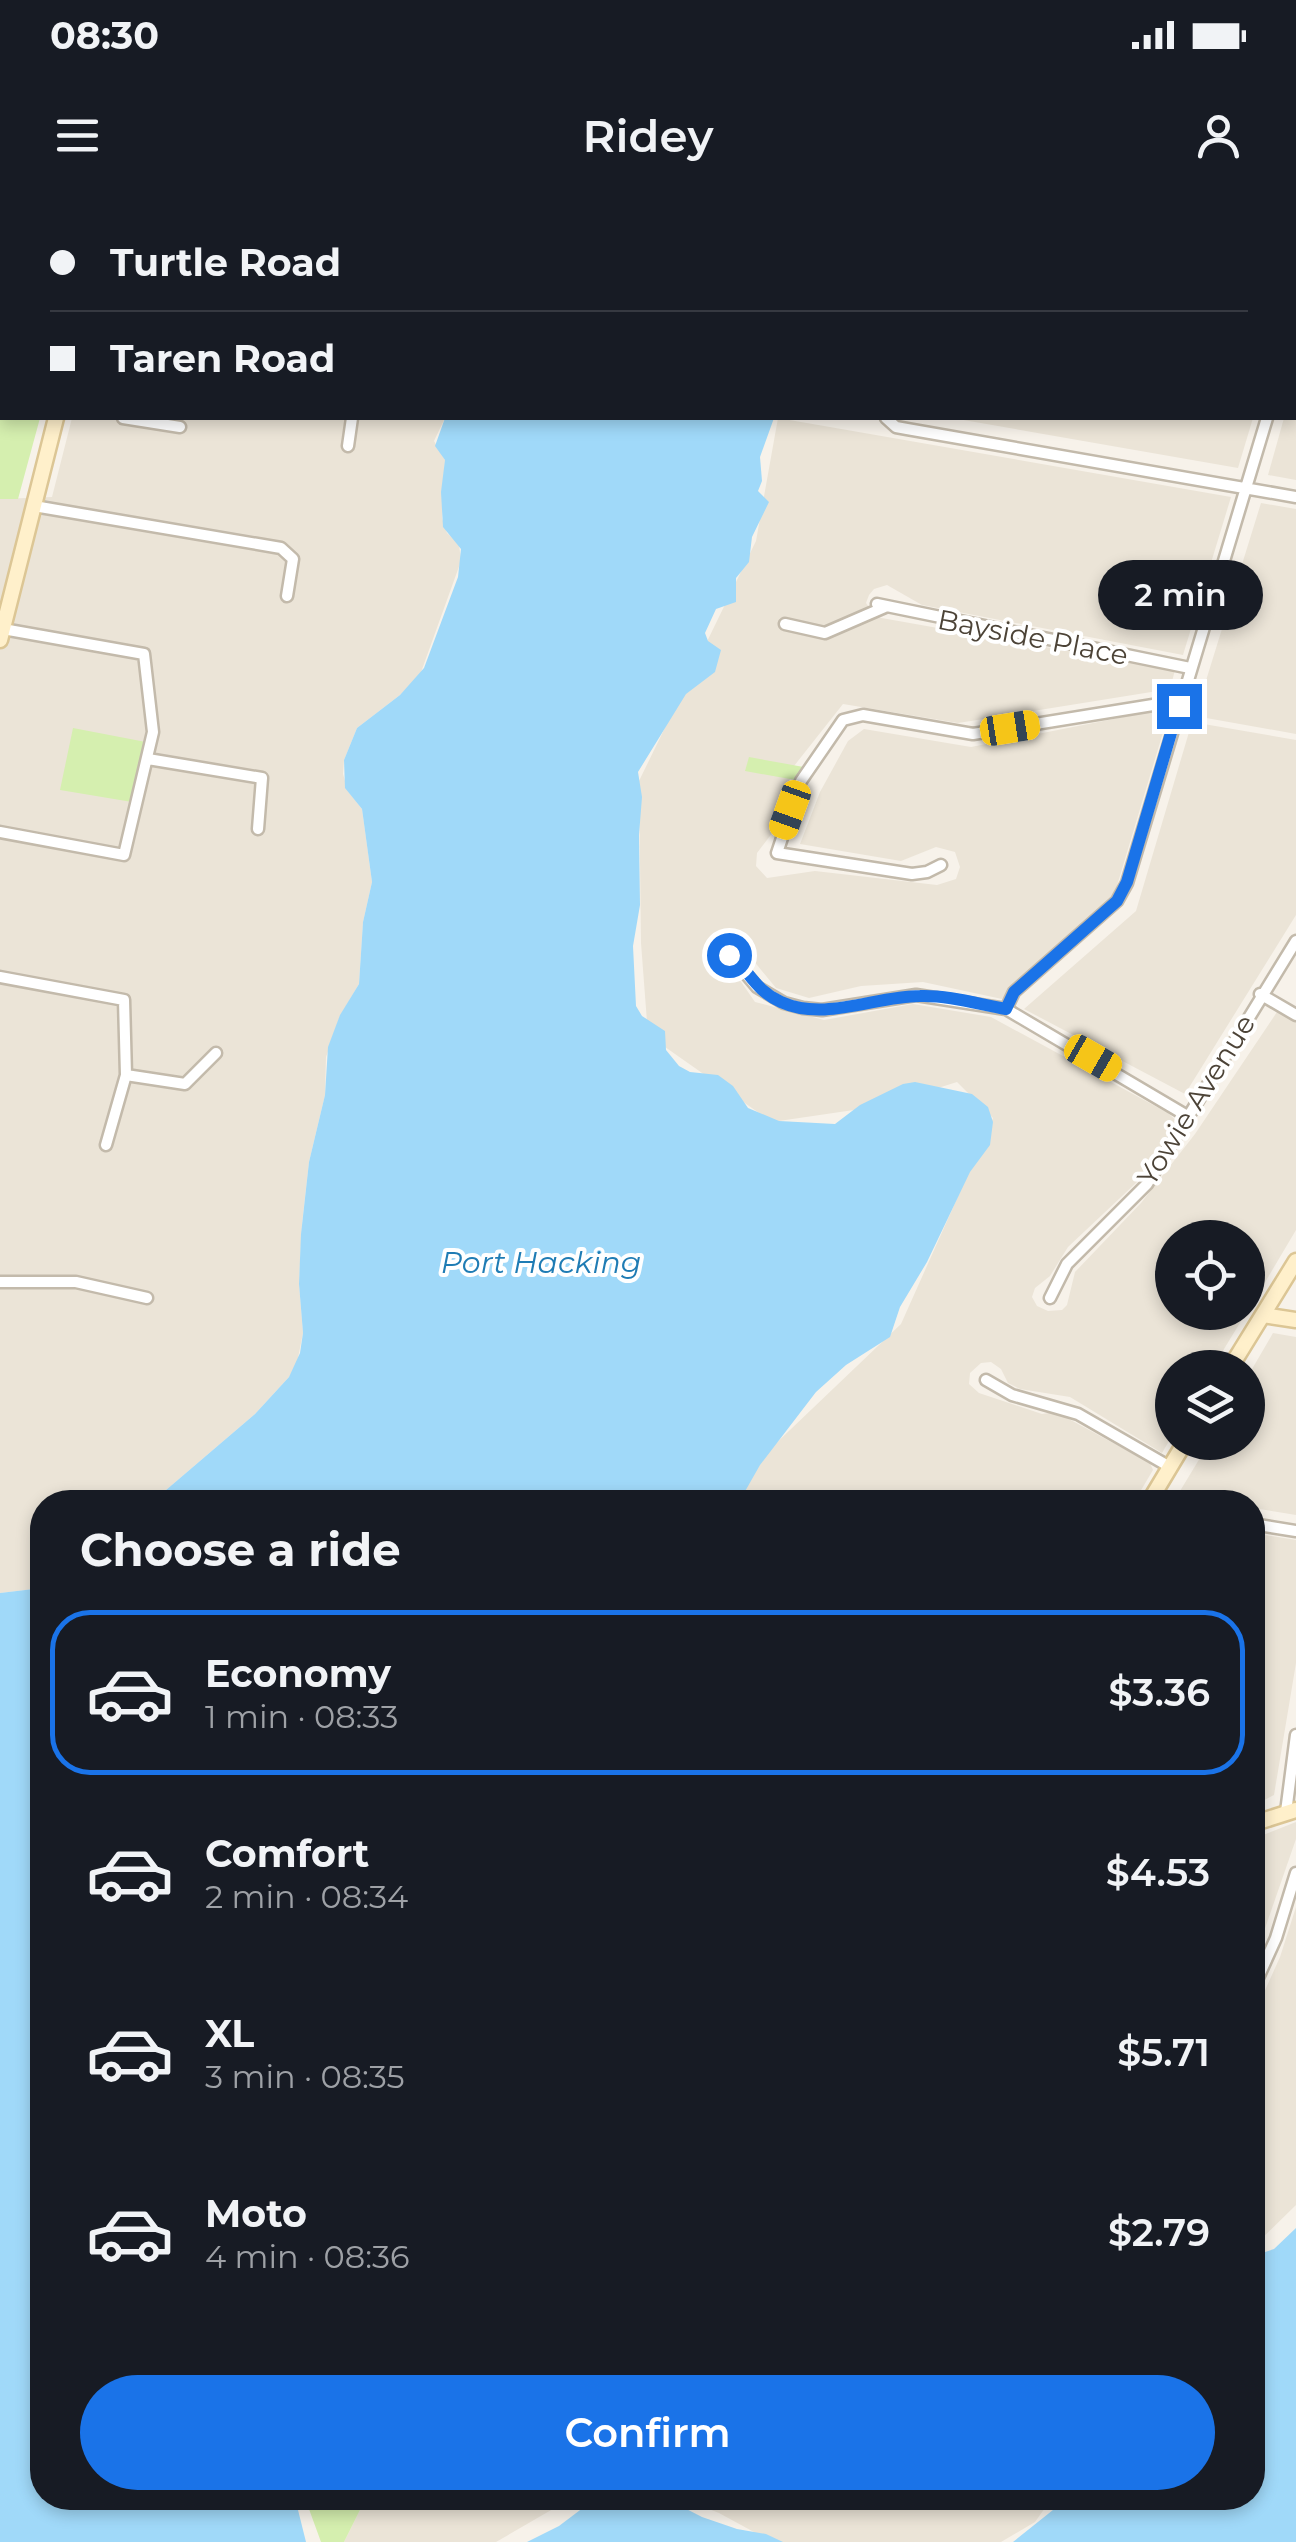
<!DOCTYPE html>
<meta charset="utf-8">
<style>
body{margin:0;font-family:Montserrat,sans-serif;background:#242831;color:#f1f3f6;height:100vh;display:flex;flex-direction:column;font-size:38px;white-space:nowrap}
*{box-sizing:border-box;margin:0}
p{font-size:32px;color:#9ea1a6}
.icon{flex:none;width:55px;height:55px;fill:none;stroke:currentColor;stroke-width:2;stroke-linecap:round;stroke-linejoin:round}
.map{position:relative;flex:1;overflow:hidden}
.details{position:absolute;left:30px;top:1290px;width:1235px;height:1020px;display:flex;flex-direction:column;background:#171b24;border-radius:40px;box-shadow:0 5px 15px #0003}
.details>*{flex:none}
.hud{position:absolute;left:0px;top:0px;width:1298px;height:220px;box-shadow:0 5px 15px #0003;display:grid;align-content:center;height:220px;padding:0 50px;background:#171b24}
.controls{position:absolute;left:1155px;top:1020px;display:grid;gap:20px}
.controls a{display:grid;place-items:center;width:110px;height:110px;border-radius:50%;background:#171b24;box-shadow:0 5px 15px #0003;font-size:50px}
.end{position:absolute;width:45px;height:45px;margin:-22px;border:12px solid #1a73e8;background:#fff;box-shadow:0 0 0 5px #fff}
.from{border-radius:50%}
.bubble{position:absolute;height:70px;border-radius:35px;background:#171b24;box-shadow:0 5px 15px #0003;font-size:32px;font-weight:600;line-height:70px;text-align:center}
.car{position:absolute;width:30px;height:60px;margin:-30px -15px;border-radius:12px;box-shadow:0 0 8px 2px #0007;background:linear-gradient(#f5c518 24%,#345 0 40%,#f5c518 0 76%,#345 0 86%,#f5c518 0)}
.hud b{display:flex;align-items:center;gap:35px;height:95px;font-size:38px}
.hud b+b{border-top:2px solid #363941}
.hud i{width:25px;height:25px;background:#f1f3f6}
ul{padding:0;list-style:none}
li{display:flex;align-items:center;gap:30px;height:165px;margin:0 20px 15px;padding:0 30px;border:5px solid transparent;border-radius:40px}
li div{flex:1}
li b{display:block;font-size:38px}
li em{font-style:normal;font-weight:600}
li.current{border-color:#1a73e8}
li>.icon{width:90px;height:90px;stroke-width:1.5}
h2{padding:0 50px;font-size:45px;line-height:120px}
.cta{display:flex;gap:20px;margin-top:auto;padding:20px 50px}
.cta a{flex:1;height:115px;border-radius:60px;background:#1a73e8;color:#fff;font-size:40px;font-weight:600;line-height:115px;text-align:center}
.status{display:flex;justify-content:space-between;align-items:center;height:70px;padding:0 50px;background:#171b24;direction:ltr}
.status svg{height:28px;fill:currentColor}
header{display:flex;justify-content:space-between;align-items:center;height:130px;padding:0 50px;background:#171b24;font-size:45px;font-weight:600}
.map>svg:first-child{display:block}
.residential{fill:#ebe4d7}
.green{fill:#d5efaf}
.water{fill:#a0d9f9}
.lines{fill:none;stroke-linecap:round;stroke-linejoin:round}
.street-casing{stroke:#c3baab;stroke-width:15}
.secondary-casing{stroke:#dcc695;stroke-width:19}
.street{stroke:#fff;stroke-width:10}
.secondary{stroke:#fff0cb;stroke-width:14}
.route{stroke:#1a73e8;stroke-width:12}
.labels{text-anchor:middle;stroke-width:8;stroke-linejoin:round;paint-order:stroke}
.street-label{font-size:28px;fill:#4c4337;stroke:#fff}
.water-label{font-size:30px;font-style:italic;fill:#1f7cb4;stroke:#fff}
</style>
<div class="status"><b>08:30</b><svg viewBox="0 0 49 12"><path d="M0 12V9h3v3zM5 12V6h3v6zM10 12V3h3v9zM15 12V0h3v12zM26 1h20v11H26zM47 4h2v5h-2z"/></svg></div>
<header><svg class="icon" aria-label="menu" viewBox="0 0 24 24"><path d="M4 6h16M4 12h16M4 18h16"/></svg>Ridey<svg class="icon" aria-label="person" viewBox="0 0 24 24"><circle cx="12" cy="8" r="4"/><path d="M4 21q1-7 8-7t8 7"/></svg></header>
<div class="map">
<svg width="1296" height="2342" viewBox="0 0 1296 2342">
<rect width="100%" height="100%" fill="#f7f2ea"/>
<path class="residential" d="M127,0h430l-430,2z
M1296,181v99l-28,-5 16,-57h11z
M72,218h373l-11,23 11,19 -3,58 5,15 12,11 2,17 -41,114 -20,20 -43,33 -13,32 -1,14 5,17 14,18 10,73 -9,40 -4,62 -19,32 -14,41 -1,38 -16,67 -7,62 -3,60 4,49 -6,30 -8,14 -34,37 -103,88h-110v86l-42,5v-1094l52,-2z
M778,218l453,79 -48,158 -261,-50 -35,-20 -13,4 -5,6 -3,8 10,14 299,53 -5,19 -212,34 -115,-19 -49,62 -21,66 -16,21 -1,13 11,12 48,-7 122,14 19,-6 4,-12 -5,-15 -19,-5 -35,14 -101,-17 20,-52 28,-51 16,-12 107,18 183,-36 14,5 -55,183 -111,100 -79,-17 -62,4 -52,12 -33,-10 -28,-34 -16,-8 -13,4 36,52 69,18 89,-16 78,13 177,96 15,14 -46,55 -69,65 -18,29 -15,12 -3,9 5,9 11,5 14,-1 5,-5 8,-33 66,-69 54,-69 84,-125 17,11v210l-48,81v-73h-76v74l74,1 -33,54 -41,1v68l-10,17 -92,-56 -50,-8 -12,-6 -7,-14 -10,-7 -10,1 -11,10 -1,11 10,9 63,21 14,-2 94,51 3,7 -19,32h-405l40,-52 132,-126 92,-206 -36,-36 -76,24 -109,16 -124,-87 -7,-92 -2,-162 117,-240z
M952,218h301l-15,50z
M1261,303l35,6v225l-101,-18z
M1192,522l104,18v175l-111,179 -161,-85 112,-98z
M1273,1133l23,4v178l-43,-7 -1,-6h-35l-40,-6 32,-53 39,-1v-66z
M1252,1333l44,7v123l-22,132 -21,11z
M1296,1622v17l-43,124v-124z
M1296,1707v298l-43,42v-230l27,-60z
M366,2298h206l-76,44h-152z
M681,2298h371l-17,24 -34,20h-229l-53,-29z"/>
<path class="green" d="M0,66l2,152h38l-22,81h-18z
M73,528l78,15 -13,60 -78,-13z
M749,557l60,11 -8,13 -56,-10z
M305,2298h61l-22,44h-23z"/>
<path class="water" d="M557,0h271l-273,2z
M445,218h329l-14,39 2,24 -4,10 11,11 -17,35 -3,25 -13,16v24l-20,7 -11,24 3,8 13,9 -6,22 -29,22 -48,78 4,25 -3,38 1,70 -7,41 3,60 6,10 23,15 1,19 13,16 11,6 28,3 15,11 15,22 31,13 56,3 25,-19 43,-21 12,-2 57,12 16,13 5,15 -3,23 -20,27 -43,90 -27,45 -10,30 -44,28 -30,27 -56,73 -21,37h-587l103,-88 34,-37 11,-24 3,-20 -4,-49 2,-50 8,-72 16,-67 3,-48 12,-32 19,-31 4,-62 9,-40 -10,-73 -17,-21 -1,-28 13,-32 43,-33 24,-27 34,-91 3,-28 -18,-22 -2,-35 4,-32 -10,-14z
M42,1388v910h253l11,44h-306v-949z
M1296,2028v314h-283l55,-44h184l1,-242 21,-7z
M596,2298h69l37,19 35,12 29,5 17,8h-256l32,-16z"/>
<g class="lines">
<g class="street-casing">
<path id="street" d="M948,2v-2
M0,48h2
M1295,125l1,-3
M1295,171h1
M123,218l57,9
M886,218l10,9 11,2 389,68
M348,246l4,-28
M34,306l247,42 12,11 -6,37
M877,404l313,64
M785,424l40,9 60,-26
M148,559l114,19 -4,51
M0,632l124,23 29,-123 -9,-78 -141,-25
M941,665l-14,7 -15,2 -135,-21 24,-72 42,-61 20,-5 110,19 186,-30 20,2
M725,749l32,38 27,16 19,5 19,2 94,-15 90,14 183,108
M0,777l124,23 2,75 59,9 31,-31
M1260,794l36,21
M1006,809l8,-17 103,-91 10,-18 140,-465
M106,945l20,-70
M0,1082h76l71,16
M1050,1098l17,-34 80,-80 149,-243
M986,1180l26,15 66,19 92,53
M1252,1324l44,7
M1286,1612l10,-77
M1252,1791l24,-53 20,-65"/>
</g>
<g class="secondary-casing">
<path id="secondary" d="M106,2v-2
M0,440l56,-222
M1263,1115l33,5
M1230,1168l66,-107
M1149,1302l36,-60
M1252,1624l44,-14"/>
</g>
<use href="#street" class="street"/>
<use href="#secondary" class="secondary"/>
</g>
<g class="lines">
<path class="route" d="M729,755c21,15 24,34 52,47 44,20 94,-6 139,-6 28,-1 58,8 86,13l8,-17 103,-91 10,-19 52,-176"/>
</g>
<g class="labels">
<g class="street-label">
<text transform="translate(1033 437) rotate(11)" y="10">Bayside Place</text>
<text transform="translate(1196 900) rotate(-58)" y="10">Yowie Avenue</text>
</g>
<g class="water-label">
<text x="541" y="1073">Port Hacking</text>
</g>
</g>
</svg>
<div class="controls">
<a><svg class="icon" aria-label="locate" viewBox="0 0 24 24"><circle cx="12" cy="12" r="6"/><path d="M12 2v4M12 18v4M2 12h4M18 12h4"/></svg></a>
<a><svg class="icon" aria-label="layers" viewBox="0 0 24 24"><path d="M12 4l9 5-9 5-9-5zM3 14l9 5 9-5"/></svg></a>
</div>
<i class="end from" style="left:729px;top:755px"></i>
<i class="end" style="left:1179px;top:506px"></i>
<div class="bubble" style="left:1098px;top:360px;width:165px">2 min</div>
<i class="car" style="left:1010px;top:528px;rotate:81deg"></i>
<i class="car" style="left:790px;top:610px;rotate:200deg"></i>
<i class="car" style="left:1093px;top:858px;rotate:120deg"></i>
<div class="hud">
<b><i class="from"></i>Turtle Road</b>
<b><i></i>Taren Road</b>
</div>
<section class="details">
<h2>Choose a ride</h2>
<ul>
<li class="current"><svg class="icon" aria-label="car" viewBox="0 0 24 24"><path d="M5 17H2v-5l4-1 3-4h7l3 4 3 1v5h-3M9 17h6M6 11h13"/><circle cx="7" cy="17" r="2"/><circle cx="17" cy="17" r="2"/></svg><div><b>Economy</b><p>1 min · 08:33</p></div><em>$3.36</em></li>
<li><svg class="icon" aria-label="car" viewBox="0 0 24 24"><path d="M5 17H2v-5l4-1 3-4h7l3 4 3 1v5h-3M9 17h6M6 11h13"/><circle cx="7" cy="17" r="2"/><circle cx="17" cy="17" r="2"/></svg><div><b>Comfort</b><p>2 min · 08:34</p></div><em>$4.53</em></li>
<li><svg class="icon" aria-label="car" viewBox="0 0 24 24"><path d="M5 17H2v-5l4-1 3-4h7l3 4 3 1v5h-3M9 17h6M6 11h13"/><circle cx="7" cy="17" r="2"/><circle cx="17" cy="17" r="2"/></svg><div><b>XL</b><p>3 min · 08:35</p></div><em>$5.71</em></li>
<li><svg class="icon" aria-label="car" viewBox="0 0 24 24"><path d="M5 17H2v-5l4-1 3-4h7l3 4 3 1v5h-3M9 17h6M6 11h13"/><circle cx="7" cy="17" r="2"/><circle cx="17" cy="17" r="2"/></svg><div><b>Moto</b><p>4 min · 08:36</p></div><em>$2.79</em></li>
</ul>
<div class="cta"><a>Confirm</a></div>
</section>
</div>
